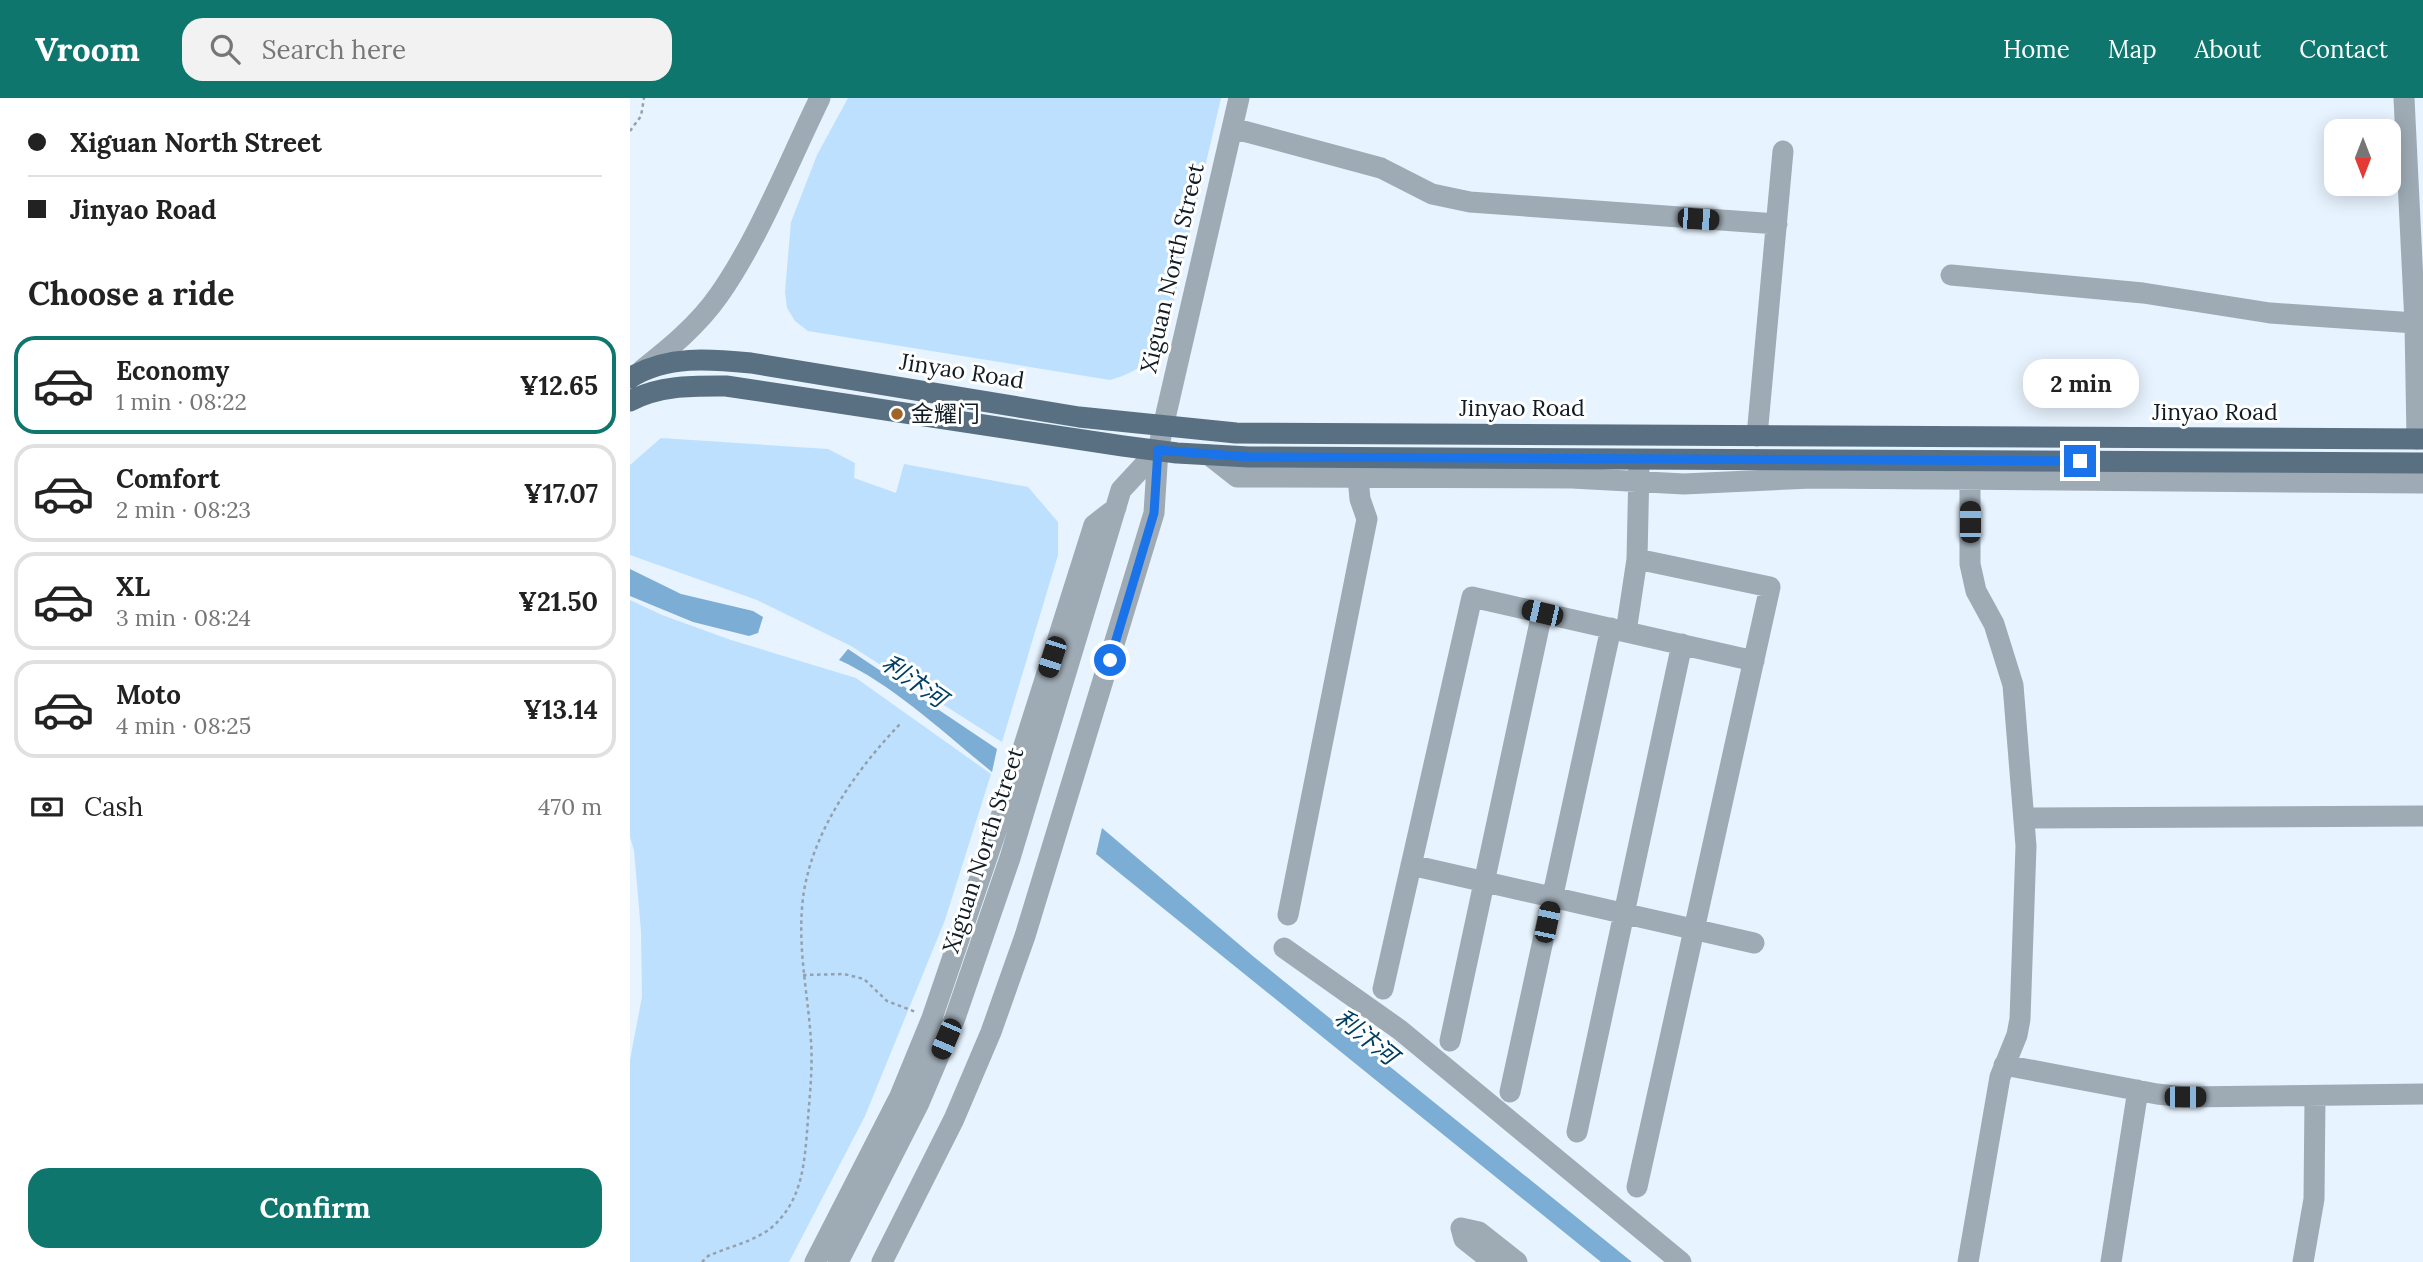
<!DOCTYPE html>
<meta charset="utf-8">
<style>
body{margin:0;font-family:Lora,"Noto Sans SC",serif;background:#f2f2f2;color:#222;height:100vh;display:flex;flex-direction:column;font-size:26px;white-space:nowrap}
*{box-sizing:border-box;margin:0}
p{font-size:23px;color:#767676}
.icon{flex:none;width:38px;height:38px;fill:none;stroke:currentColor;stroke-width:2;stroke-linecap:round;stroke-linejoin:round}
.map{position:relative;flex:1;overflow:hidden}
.details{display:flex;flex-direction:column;background:#fff;width:630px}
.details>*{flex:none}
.top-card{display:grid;align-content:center;height:154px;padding:0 28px;background:#fff}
.needle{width:46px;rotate:180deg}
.controls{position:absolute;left:1694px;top:21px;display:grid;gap:14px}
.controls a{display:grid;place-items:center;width:77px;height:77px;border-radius:14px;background:#fff;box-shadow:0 4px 18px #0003;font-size:35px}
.end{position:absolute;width:32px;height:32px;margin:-16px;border:9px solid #1a73e8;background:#fff;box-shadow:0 0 0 4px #fff}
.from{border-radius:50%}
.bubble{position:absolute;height:49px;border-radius:21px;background:#fff;box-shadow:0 4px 18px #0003;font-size:23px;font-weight:700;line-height:49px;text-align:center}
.car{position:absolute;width:21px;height:42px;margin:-21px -10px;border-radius:9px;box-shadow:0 0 5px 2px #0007;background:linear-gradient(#222 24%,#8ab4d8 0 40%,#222 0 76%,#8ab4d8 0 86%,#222 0)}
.top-card b{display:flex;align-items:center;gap:24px;height:66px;font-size:26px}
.top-card b+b{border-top:2px solid #e0e0e0}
.top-card i{width:18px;height:18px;background:#222}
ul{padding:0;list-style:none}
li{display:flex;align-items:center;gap:21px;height:98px;margin:0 14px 10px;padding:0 14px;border:4px solid #e0e0e0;border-radius:21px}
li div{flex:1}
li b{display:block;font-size:26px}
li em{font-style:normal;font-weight:700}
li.selected{border-color:#0f766e}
li>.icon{width:63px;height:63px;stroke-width:1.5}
h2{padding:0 28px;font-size:32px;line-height:84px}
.pay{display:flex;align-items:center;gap:18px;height:77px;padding:0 28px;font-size:26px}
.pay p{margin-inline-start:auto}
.cta{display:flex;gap:14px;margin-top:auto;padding:14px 28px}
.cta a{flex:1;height:80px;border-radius:21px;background:#0f766e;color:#fff;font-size:28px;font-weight:700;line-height:80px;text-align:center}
header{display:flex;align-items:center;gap:42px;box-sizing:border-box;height:98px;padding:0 35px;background:#0f766e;color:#fff}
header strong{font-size:33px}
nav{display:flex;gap:38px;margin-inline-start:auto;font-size:24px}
.search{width:490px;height:63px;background:#f2f2f2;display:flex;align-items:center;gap:18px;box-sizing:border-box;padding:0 24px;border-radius:21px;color:#767676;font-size:26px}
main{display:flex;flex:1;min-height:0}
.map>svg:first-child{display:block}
.green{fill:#bce0fe}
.water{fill:#7cadd4}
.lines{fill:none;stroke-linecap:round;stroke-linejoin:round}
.path{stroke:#95a0ab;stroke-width:2.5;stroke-dasharray:3.5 3.5;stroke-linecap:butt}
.minor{stroke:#9eabb5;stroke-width:21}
.major{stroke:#597082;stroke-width:21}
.route{stroke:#1a73e8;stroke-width:9}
.poi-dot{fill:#a06426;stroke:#fff;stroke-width:2.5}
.labels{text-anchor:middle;stroke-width:6;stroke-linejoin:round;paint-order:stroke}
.street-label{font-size:23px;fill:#111c25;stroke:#fff}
.poi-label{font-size:23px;fill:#111c25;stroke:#fff;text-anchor:start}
.water-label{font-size:24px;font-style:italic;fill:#003f64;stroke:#fff}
</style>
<header>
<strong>Vroom</strong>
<div class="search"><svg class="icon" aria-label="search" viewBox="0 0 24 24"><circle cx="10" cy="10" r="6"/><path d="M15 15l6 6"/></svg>Search here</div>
<nav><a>Home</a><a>Map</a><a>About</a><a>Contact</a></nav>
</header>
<main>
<section class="details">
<div class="top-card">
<b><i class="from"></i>Xiguan North Street</b>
<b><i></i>Jinyao Road</b>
</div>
<h2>Choose a ride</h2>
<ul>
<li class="selected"><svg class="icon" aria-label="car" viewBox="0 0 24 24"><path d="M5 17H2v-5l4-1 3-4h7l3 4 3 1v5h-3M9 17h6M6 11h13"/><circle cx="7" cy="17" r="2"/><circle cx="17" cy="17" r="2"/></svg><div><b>Economy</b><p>1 min · 08:22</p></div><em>¥12.65</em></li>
<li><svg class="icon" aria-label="car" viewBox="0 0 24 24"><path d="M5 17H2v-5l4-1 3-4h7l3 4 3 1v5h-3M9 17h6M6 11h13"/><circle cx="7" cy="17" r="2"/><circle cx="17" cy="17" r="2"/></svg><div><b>Comfort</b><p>2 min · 08:23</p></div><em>¥17.07</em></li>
<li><svg class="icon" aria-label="car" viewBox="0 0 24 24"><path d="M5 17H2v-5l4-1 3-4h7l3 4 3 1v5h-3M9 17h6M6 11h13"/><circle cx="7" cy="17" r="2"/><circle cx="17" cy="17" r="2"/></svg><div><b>XL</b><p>3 min · 08:24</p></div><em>¥21.50</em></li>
<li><svg class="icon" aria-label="car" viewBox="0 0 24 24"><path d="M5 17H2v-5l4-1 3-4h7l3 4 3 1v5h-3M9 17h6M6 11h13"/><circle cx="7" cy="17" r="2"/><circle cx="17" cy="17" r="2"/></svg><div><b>Moto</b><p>4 min · 08:25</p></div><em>¥13.14</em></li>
</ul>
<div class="pay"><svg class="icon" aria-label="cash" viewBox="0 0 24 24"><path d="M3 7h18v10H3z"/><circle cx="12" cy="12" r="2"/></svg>Cash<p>470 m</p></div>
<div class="cta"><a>Confirm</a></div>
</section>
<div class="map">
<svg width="1793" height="1164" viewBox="0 0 1793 1164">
<rect width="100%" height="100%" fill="#e7f3fe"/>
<path class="green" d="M218,0h373l-51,220c-10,35 -24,52 -60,62l-302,-49 -13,-10 -8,-13 -2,-16 6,-70 26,-67z
M31,340l167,11 27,14 -1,15 42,15 8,-29 124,23 30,35v33l-56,187 -151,-96 -94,-46 -127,-45v-90z
M0,502l32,15 69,25 125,38 135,96 -46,146 -80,196 -76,146h-159v-202l12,-63 -1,-66 -7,-81 -4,-13z"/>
<path class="water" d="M0,471l51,25 72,17 10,6 -5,16 -9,3 -56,-14 -63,-26z
M218,551l149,100 -5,23c-47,-38 -98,-87 -153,-112z
M472,730l152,129 378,305h-31l-505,-408z"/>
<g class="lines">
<path class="path" d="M0,33l11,-15 3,-18
M173,877l41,-1 20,5 23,22 29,11
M72,1164l6,-6c20,-9 45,-14 63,-28 30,-26 33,-60 36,-96 2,-30 6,-61 4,-91 -3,-48 -14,-94 -8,-143 8,-65 53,-128 97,-174"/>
<path class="minor" d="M1774,0l11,225 2,116
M602,30l149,40 51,26 38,8 307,22
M1321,177l192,18 127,20 145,10
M12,272c28,-22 56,-45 77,-75 40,-57 70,-134 101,-197
M1127,338l26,-285
M579,357l28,22 335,1 112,6 127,-6 612,5
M996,534l11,-73
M1394,720l399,-2
M781,767l343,78
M658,817l79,-396 -7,-20 -2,-21
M654,850l116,82 281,232
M753,891l89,-392 282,64
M820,943l92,-428
M1374,967l153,29 28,3 238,-3
M880,994l101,-464
M947,1034l105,-488
M1007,1089l133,-600 -133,-28 2,-92
M185,1164l85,-166 32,-78 75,-219 87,-274 22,-17
M208,1164l81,-159 36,-85 55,-160 111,-368 37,-40
M252,1164l72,-143 37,-87 34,-96 129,-423 4,-63 5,-23 76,-329
M863,1164l-29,-23 -3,-11 18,4 38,30
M1338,1164l32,-185 17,-42 3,-16 6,-173 -13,-161 -19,-61 -18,-33 -6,-27v-97
M1481,1164l27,-172
M1673,1164l11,-63 1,-102"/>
<path class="major" d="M0,280c37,-23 80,-19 121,-15l328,54 157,16 1187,6
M0,303c30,-16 63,-15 96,-15l397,60 54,7 72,4 1174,6"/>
</g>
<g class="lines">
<path class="route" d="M480,562l44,-147 4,-63 91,7 831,4"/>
</g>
<circle class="poi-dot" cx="267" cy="316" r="7"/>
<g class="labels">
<g class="street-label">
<text transform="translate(542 170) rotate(-77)" y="8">Xiguan North Street</text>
<text transform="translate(332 273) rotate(9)" y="8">Jinyao Road</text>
<text x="892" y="318">Jinyao Road</text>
<text x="1585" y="322">Jinyao Road</text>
<text transform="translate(353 752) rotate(-72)" y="8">Xiguan North Street</text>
</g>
<g class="poi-label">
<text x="281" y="324">金耀门</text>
</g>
<g class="water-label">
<text transform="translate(284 583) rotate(35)" y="8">利汴河</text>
<text transform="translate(736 939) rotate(39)" y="8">利汴河</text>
</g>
</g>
</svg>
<div class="controls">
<a><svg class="needle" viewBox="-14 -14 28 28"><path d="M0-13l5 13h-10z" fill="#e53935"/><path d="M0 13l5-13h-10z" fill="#767676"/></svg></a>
</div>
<i class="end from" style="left:480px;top:562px"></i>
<i class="end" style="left:1450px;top:363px"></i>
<div class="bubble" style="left:1393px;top:261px;width:116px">2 min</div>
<i class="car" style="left:1068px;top:121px;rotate:94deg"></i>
<i class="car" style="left:1340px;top:424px;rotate:0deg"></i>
<i class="car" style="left:912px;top:515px;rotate:283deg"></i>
<i class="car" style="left:422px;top:559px;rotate:198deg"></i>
<i class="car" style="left:917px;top:824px;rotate:12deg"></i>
<i class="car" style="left:316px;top:941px;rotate:203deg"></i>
<i class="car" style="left:1555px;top:999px;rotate:90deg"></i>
</div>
</main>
